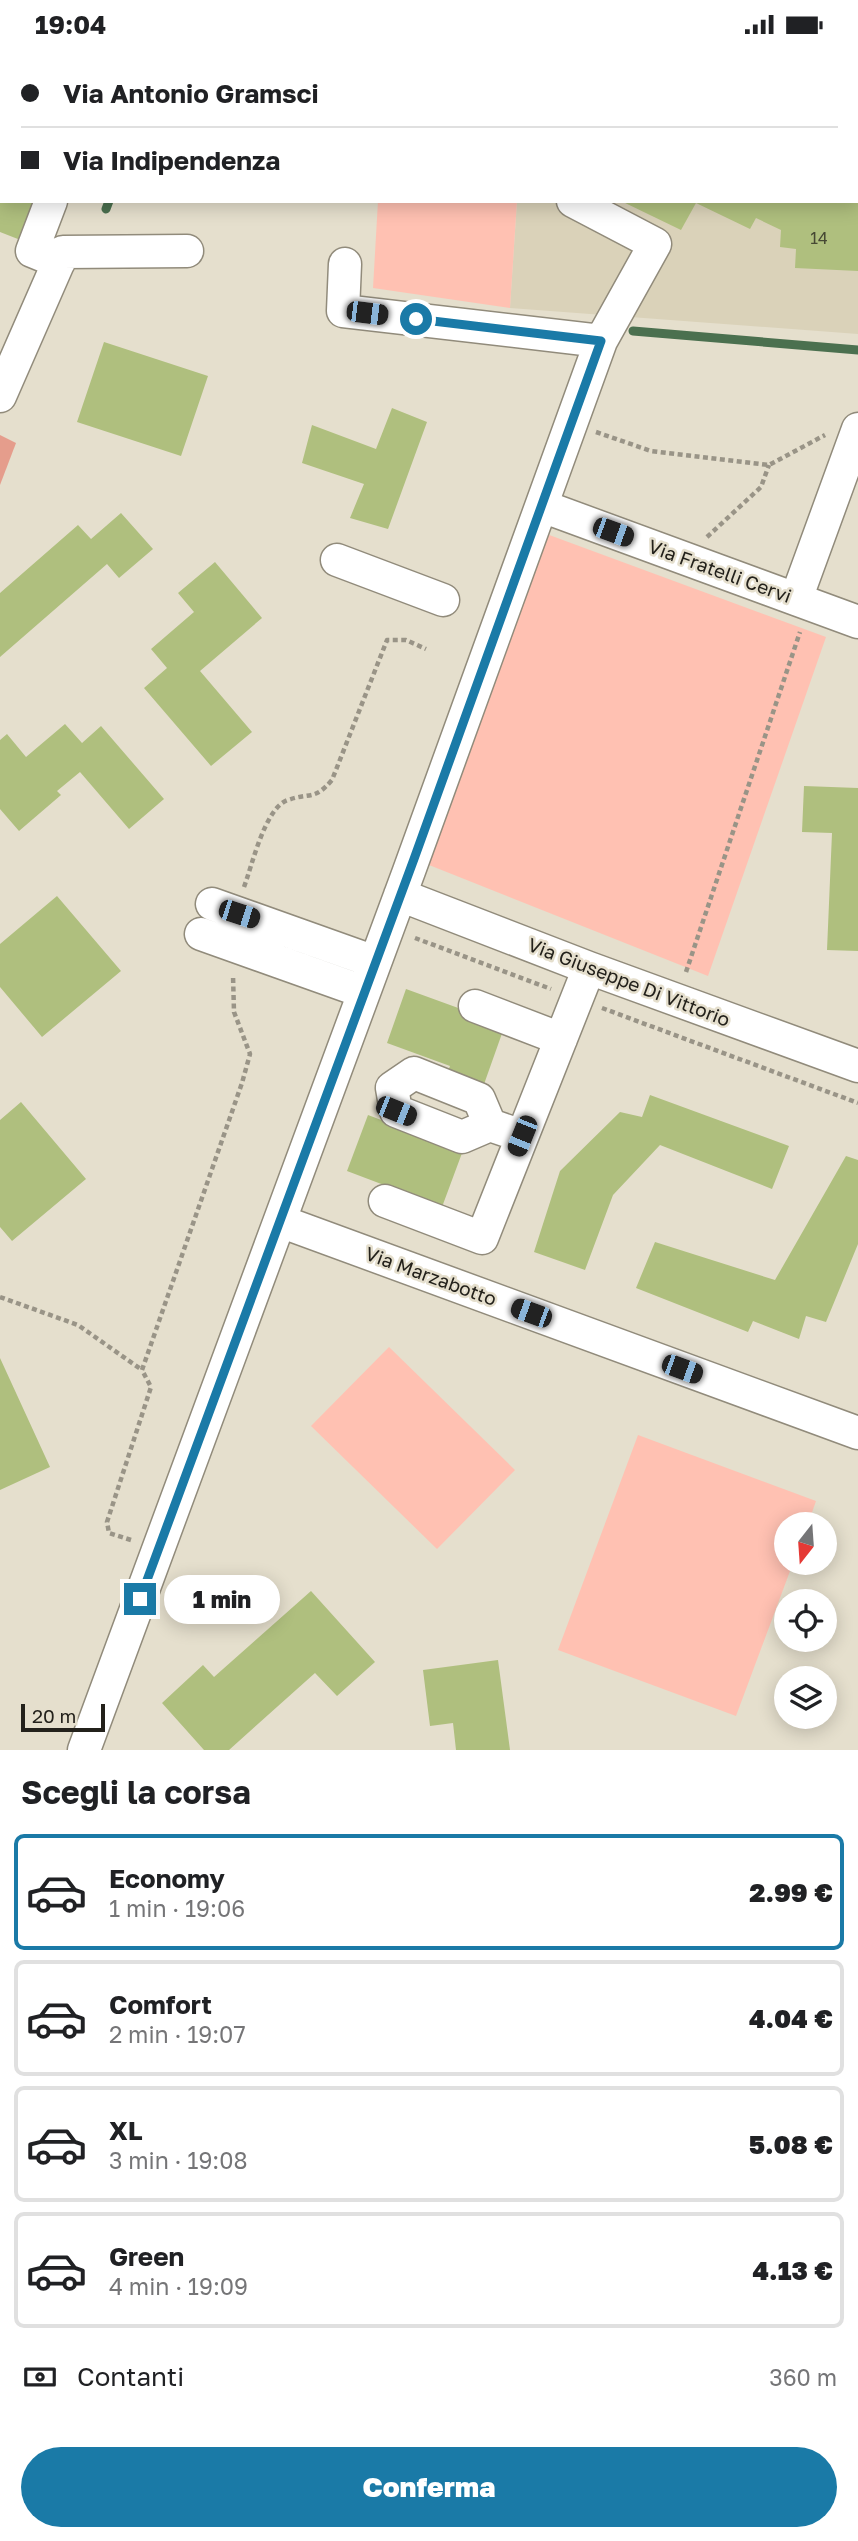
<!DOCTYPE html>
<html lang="it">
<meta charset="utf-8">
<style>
body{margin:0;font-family:"Golos Text",sans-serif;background:#f6f6f6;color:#202124;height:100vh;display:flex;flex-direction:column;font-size:26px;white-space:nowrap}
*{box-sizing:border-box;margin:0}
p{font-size:23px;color:#757577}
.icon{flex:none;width:38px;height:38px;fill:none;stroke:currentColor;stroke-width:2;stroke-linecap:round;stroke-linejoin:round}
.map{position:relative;height:1701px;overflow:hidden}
.details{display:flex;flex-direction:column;background:#fff;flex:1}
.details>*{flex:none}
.hud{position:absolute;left:0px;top:0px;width:859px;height:154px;box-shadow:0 4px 18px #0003;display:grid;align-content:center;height:154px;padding:0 21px;background:#fff}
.needle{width:46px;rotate:197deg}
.controls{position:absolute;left:774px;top:1463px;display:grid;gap:14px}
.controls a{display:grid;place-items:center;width:63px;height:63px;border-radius:50%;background:#fff;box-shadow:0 4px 18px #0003;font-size:35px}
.scale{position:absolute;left:21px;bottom:18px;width:84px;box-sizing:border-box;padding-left:7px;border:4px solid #23211b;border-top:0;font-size:19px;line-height:24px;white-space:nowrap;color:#23211b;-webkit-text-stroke:5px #e5dfcd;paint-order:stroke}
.end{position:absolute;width:32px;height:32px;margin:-16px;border:9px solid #1a7aa7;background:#fff;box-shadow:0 0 0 4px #fff}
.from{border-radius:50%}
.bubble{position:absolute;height:49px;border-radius:24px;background:#fff;box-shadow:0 4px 18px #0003;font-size:23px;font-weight:800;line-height:49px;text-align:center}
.car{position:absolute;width:21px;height:42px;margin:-21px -10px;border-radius:9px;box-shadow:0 0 5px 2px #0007;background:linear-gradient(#222 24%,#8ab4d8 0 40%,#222 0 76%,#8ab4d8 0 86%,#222 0)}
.hud b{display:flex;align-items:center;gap:24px;height:66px;font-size:26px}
.hud b+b{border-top:2px solid #e0e0e0}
.hud i{width:18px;height:18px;background:#202124}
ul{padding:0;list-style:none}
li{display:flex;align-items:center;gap:21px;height:116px;margin:0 14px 10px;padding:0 7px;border:4px solid #e0e0e0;border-radius:10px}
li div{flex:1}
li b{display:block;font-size:26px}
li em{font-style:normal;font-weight:800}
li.active{border-color:#1a7aa7}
li>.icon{width:63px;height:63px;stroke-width:1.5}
h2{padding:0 21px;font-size:32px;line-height:84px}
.pay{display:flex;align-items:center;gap:18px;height:77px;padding:0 21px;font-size:26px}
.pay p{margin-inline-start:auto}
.cta{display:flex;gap:14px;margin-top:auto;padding:14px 21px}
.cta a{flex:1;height:80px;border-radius:42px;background:#1a7aa7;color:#fff;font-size:28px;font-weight:800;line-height:80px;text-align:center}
.status{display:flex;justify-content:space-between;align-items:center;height:49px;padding:0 35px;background:#fff;direction:ltr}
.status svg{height:19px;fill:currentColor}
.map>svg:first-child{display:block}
.built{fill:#dad2b9}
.green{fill:#ffc1b2}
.forest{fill:#e59d8c}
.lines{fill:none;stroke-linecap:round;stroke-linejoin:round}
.stream{stroke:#4b704f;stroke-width:9}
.building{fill:#afbf7e}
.minor-casing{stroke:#918b7b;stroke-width:35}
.path{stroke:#999487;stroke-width:4.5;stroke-dasharray:5 3.5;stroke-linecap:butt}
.minor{stroke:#fff;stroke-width:32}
.route{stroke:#1a7aa7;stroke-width:9}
.labels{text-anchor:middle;stroke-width:5;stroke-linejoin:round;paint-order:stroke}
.number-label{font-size:16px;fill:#464834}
.street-label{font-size:19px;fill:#23211b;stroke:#e5dfcd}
</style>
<div class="status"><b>19:04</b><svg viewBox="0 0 49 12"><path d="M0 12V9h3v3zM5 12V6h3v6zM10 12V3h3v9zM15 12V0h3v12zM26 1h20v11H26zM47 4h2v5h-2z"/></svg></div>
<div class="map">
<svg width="858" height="1701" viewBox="0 0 858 1701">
<rect width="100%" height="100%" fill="#e5dfcd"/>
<path class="built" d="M548,0h310v285l-348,-26 7,-107h341v-150h-311z"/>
<path class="green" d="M386,0h162l-1,2z
M378,152h139l-7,107 -137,-20z
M533,480l293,108 -118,339 -294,-117z
M389,1298l126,123 -78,79 -126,-123z
M638,1386l178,66 -8,23h-22v39h7l-57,153 -178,-66z"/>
<path class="forest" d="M0,386l16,8 -16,42z"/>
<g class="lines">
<path class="stream" d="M160,2v-2
M106,160l3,-8
M633,282l225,19"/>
</g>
<path class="building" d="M0,152h38l-15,40 -23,-9z
M621,152h237v70l-63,-3 1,-19 -16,-2 1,-17 -25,-12 -6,11 -54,-26 -15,27z
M104,293l104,34 -27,80 -104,-34z
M392,359l35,14 -39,107 -38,-11 14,-34 -62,-21 10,-38 64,24z
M121,464l32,36 -34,29 -12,-14 -107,93v-64l78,-68 13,14z
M215,513l47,56 -62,53 52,61 -41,34 -67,-78 23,-20 -16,-19 43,-37 -16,-19z
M65,675l17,19 19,-17 63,73 -35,30 -49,-57 -23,19 4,4 -42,36 -19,-22v-69l7,-6 19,23z
M804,737l54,2v163l-31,-1 5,-117 -30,-1z
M57,847l64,75 -79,66 -42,-50v-43z
M406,940l99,36 -22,62 -36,-13 3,-8 -63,-23z
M650,1046l139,51 -17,43 -112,-44 -47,50 -28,75 -51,-18 26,-81 60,-59 22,5z
M21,1053l65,77 -74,62 -12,-14v-107z
M368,1066l61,23 36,7 -23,62 -95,-36z
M846,1107l12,4v84l-32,78 -20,-6 -7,23 -46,-18 -5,11 -112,-44 19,-46 120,38z
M0,1309l50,109 -50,23z
M311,1542l64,71 -38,34 -22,-23 -86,77h-25l-42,-47 41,-38 11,12z
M498,1611l12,90h-54l-3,-27 -23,3 -7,-56z"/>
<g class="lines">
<g class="minor-casing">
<path id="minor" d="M109,2l1,-2
M639,2l1,-2
M51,152l-19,50 27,11
M573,152l82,43 -54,97
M0,347l63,-144 124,-1
M542,457l316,116
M337,511l106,40
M796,550l62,-170
M400,846l189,73 269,98
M212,855l163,58
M201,885l163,58
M475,957l86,33
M490,1076l-28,12 -66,-26 -4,-23 22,-15 65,26 11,26 32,11
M385,1152l97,37 107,-270
M280,1172l578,212
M84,1701l325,-879 192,-530 -258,-30 2,-47"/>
</g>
<path class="path" d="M596,383l55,19 118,14 56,-30
M707,488l54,-50 8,-22
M244,838c8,-21 21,-80 44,-87 23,-8 26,1 44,-20l55,-140h19l20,9
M415,889l136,51
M686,923l114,-340
M602,959l256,95
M0,1248l78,28 64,45
M131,1491l-22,-7 -2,-11 44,-135 -9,-17 100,-287 8,-29 -16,-42 -1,-37"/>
<use href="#minor" class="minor"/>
</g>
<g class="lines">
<path class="route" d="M140,1550l274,-740 187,-518 -185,-22"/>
</g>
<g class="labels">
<g class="number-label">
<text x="819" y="195">14</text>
</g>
<g class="street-label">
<text transform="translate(720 522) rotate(20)" y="7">Via Fratelli Cervi</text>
<text transform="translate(629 933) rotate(21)" y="7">Via Giuseppe Di Vittorio</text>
<text transform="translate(431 1227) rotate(20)" y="7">Via Marzabotto</text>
</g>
</g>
</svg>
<div class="controls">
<a><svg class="needle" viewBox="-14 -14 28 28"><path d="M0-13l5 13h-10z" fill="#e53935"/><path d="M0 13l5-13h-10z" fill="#757577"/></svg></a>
<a><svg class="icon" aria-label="locate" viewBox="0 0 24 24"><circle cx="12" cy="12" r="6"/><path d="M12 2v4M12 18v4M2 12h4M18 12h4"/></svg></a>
<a><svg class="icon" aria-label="layers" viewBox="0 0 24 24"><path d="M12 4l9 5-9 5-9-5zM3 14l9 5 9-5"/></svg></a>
</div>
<div class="scale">20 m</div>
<i class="end from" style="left:416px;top:270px"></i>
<i class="end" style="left:140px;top:1550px"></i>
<div class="bubble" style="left:164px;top:1526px;width:116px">1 min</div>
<i class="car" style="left:367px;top:264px;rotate:97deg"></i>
<i class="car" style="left:613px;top:483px;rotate:110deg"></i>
<i class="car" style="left:239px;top:865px;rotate:108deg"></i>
<i class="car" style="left:396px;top:1062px;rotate:112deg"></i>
<i class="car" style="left:522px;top:1087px;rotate:202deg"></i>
<i class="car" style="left:531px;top:1264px;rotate:290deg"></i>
<i class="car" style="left:682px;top:1320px;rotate:110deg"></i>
<div class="hud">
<b><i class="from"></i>Via Antonio Gramsci</b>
<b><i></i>Via Indipendenza</b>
</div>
</div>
<section class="details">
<h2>Scegli la corsa</h2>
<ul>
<li class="active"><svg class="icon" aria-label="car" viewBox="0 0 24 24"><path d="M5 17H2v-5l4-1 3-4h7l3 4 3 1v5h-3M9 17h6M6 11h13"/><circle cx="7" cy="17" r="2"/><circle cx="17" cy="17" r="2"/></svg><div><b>Economy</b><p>1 min · 19:06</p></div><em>2.99 €</em></li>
<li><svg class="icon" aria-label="car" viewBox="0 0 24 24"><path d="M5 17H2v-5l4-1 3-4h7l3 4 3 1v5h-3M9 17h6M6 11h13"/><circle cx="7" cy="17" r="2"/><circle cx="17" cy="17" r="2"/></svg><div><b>Comfort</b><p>2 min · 19:07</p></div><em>4.04 €</em></li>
<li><svg class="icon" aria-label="car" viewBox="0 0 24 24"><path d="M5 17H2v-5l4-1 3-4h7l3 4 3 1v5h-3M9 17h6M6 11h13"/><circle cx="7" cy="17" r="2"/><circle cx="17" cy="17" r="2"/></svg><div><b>XL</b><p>3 min · 19:08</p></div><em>5.08 €</em></li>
<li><svg class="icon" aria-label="car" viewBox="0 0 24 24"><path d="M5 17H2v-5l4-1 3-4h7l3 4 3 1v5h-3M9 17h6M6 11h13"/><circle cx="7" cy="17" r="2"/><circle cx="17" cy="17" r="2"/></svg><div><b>Green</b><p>4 min · 19:09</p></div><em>4.13 €</em></li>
</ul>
<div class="pay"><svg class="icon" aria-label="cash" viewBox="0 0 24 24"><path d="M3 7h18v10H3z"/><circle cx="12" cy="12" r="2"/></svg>Contanti<p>360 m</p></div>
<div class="cta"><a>Conferma</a></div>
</section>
